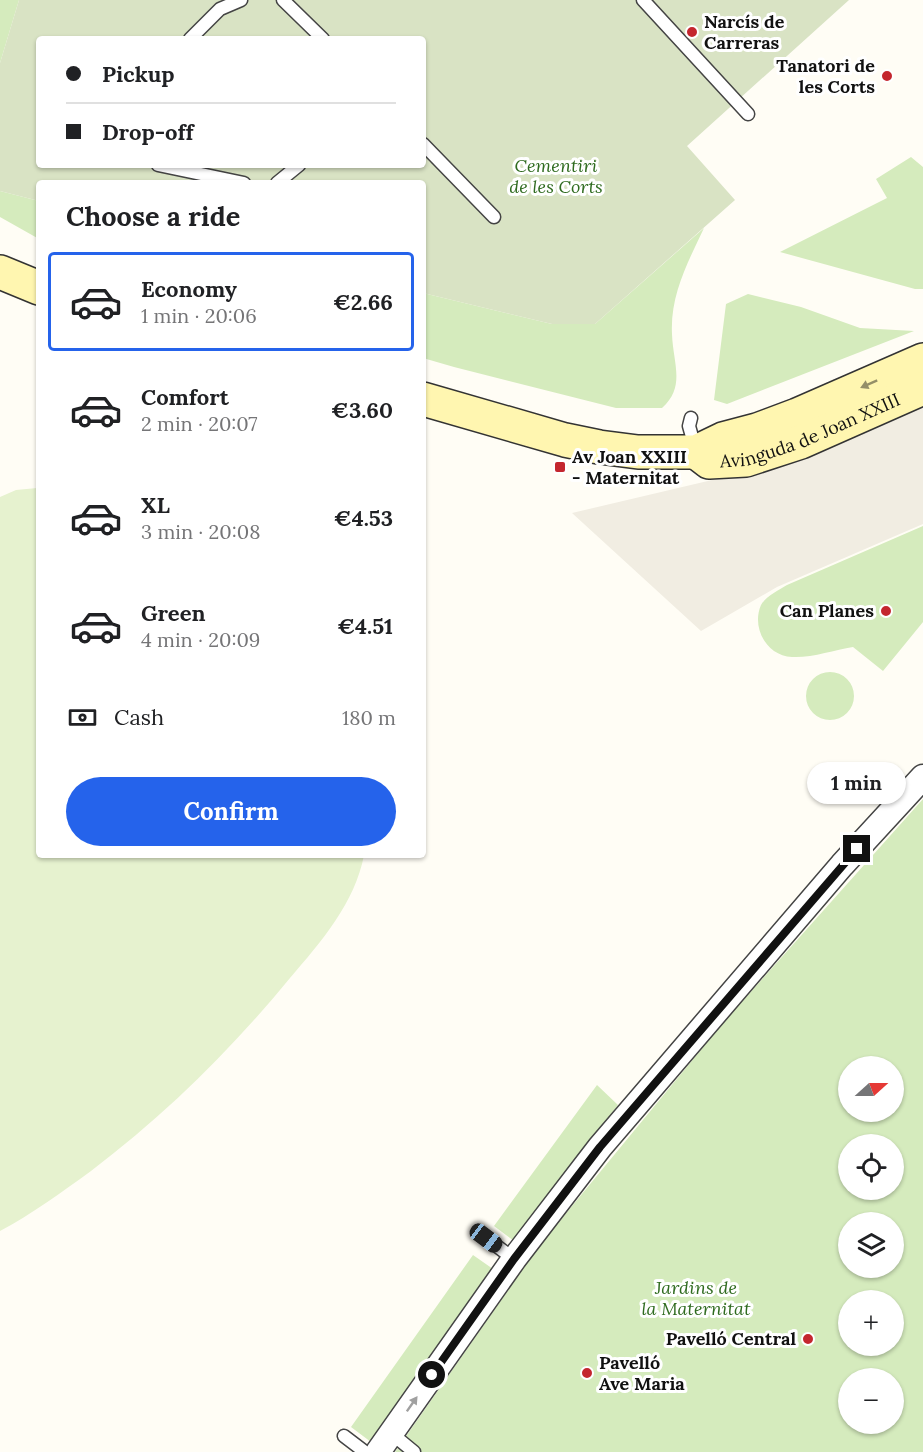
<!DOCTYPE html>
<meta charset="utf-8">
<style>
body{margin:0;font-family:Lora,serif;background:#f6f6f6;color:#202124;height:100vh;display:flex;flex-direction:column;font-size:22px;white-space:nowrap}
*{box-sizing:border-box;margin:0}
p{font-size:20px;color:#757577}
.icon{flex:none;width:33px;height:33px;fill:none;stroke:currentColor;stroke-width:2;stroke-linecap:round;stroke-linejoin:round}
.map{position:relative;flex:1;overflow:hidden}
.details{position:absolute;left:36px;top:180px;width:390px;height:678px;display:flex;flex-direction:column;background:#fff;border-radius:6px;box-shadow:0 2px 4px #0004}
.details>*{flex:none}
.top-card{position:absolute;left:36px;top:36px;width:390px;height:132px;border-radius:6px;box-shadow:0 2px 4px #0004;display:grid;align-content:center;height:132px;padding:0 30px;background:#fff}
.needle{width:39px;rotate:69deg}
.fabs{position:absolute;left:838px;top:1056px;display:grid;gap:12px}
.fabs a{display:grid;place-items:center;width:66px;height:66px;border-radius:50%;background:#fff;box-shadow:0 2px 4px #0004;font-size:30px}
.end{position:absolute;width:27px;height:27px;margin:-14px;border:8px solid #111;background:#fff;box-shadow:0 0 0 3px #fff}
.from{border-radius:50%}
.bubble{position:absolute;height:42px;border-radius:21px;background:#fff;box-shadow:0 2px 4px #0004;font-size:20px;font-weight:700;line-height:42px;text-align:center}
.car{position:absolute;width:18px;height:36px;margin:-18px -9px;border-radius:8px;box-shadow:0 0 4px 2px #0007;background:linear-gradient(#222 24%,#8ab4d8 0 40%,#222 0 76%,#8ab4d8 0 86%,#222 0)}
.top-card b{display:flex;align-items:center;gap:21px;height:57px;font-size:22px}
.top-card b+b{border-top:2px solid #e0e0e0}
.top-card i{width:15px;height:15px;background:#202124}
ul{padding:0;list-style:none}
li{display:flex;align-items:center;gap:18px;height:99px;margin:0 12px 9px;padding:0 18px;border:3px solid transparent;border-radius:6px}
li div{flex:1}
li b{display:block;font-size:22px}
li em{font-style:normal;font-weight:700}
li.current{border-color:#2563eb}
li>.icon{width:54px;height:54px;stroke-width:1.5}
h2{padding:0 30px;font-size:27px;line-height:72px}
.pay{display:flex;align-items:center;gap:15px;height:66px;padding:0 30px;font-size:22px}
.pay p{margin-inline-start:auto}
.primary-button{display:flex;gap:12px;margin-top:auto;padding:12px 30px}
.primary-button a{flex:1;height:69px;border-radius:36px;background:#2563eb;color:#fff;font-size:24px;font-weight:700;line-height:69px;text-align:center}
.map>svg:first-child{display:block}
.green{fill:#d5ebbd;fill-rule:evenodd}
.cemetery{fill:#d9e3c4;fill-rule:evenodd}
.pitch{fill:#e6f2cf}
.plaza{fill:#f1ede2}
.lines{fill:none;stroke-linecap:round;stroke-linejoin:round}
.lane-casing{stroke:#444;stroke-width:15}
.street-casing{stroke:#444;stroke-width:27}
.secondary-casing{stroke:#333;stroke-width:36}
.lane{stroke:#fff;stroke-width:12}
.street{stroke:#fff;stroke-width:24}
.secondary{stroke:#fff6b0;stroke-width:33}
.oneway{fill:#948f68}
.oneway2{fill:#a0a0a0}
.route{stroke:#111;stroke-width:8}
.poi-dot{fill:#c4262e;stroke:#fff;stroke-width:2}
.labels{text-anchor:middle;stroke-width:6;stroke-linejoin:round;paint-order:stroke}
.poi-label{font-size:18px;font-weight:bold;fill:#111;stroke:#fff;text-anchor:start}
.park-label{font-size:18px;font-style:italic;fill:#2f6b1f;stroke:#fff}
.street-label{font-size:18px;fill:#111;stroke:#fff}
</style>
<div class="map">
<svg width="923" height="1452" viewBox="0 0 923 1452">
<rect width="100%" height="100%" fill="#fffdf5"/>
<path class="green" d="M0,0h19l-19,63z
M911,157l12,10v122h-8l-135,-37 107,-54 -11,-19z
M0,191l39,10v38l-39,-22z
M704,228c-16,34 -34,67 -32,106 1,29 14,53 -10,74h-46l-162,-41 -31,-9v-65l129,31h43z
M748,294l53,13 59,21 54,3 -187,73 -13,-4 12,-96z
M923,526v96l-40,49 -30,-24c-19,3 -41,11 -61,10 -25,-1 -41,-29 -31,-52 5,-9 18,-15 26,-20z
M806 696a24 24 0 1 1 48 0a24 24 0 1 1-48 0Z
M923,799v653h-528l144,-206 184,-223zM849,1066h45v46h-45zM849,1144h45v46h-45zM849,1222h45v46h-45zM849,1300h45v46h-45zM849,1378h45v46h-45z
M597,1085l21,20 -104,136 -20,-15z
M473,1255l20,14 -122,173 -20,-15z"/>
<path class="cemetery" d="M19,0h830l-162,146 48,54 -140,124h-43l-129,-31v-110h-384v18l-39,-10v-128zM39,39h384v126h-384z"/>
<path class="pitch" d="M37,488h2v367h325c-9,48 -43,87 -74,123 -59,72 -125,137 -199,193 -29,21 -59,43 -91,60v-734l16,-7z"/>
<path class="plaza" d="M923,403v121l-146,63 -76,44 -129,-118 157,-37z"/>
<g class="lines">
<g class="lane-casing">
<path id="lane" d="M283,0l40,39
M643,0l105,114
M190,39l30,-30 21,-9
M423,144l71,73
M158,165l86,18
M277,183l22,-18
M691,418l-2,8 7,25
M486,1238l28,21
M391,1433l23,19
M344,1436l21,16"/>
</g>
<g class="street-casing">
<path id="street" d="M378,1452l136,-193 86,-112 242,-282 81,-88"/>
</g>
<g class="secondary-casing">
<g id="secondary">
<path d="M0,272l39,16"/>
<path d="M423,399l142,41 34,7 39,5h58l27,-13 34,-9 40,-15 126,-55"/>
<path id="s1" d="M696,452l13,10 37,-2 55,-18 122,-54"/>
</g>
</g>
<use href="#lane" class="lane"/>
<use href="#street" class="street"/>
<use href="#secondary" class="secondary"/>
</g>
<defs><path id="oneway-solid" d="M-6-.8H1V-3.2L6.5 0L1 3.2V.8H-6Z" transform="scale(1.5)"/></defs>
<use class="oneway" href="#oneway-solid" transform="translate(869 384) rotate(156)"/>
<use class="oneway2" href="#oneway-solid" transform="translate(412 1404) rotate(-55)"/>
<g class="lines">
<path class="route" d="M432,1375l82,-116 86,-112 257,-298"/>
</g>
<g class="poi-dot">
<circle cx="692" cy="32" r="6"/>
<circle cx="887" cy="76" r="6"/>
<rect x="554" y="461" width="12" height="12" rx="3"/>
<circle cx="886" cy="611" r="6"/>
<circle cx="808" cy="1339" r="6"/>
<circle cx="587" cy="1373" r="6"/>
</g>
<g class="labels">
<g class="poi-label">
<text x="704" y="28">Narcís de<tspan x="704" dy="21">Carreras</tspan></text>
<text x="875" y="72" text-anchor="end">Tanatori de<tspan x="875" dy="21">les Corts</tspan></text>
<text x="572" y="463">Av Joan XXIII<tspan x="572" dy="21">- Maternitat</tspan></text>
<text x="874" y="617" text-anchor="end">Can Planes</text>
<text x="796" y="1345" text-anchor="end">Pavelló Central</text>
<text x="599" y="1369">Pavelló<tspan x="599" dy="21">Ave Maria</tspan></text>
</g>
<g class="park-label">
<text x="556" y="172">Cementiri<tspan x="556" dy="21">de les Corts</tspan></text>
<text x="696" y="1294">Jardins de<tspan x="696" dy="21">la Maternitat</tspan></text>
</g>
<g class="street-label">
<text dy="6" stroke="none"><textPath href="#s1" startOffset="123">Avinguda de Joan XXIII</textPath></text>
</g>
</g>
</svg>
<div class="fabs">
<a><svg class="needle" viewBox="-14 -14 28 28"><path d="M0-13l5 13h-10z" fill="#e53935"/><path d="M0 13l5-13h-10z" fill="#757577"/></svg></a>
<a><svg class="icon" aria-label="locate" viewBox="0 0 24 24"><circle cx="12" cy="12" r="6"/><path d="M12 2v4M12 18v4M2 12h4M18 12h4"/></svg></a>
<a><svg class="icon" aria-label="layers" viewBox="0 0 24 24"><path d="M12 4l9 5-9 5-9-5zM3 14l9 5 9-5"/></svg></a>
<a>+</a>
<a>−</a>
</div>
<i class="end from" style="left:432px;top:1375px"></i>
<i class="end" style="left:857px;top:849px"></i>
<div class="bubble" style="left:807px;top:762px;width:99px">1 min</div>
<i class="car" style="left:486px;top:1238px;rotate:127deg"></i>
<div class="top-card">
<b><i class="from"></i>Pickup</b>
<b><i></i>Drop-off</b>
</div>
<section class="details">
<h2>Choose a ride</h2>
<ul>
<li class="current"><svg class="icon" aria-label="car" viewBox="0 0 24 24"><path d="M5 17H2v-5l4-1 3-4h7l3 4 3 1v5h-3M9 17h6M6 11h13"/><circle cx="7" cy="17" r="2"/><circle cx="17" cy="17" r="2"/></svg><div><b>Economy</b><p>1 min · 20:06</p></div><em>€2.66</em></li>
<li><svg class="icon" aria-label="car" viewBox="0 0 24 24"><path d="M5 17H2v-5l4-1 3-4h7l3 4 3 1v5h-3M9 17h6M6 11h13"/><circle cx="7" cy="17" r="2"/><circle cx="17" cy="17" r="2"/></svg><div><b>Comfort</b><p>2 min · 20:07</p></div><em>€3.60</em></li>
<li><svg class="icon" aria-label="car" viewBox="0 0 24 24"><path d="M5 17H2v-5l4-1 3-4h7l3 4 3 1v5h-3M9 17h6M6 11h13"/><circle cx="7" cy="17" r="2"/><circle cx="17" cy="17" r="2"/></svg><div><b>XL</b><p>3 min · 20:08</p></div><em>€4.53</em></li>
<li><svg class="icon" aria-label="car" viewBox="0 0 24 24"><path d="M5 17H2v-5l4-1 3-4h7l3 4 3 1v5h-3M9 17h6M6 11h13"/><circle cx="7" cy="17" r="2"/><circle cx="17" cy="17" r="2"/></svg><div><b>Green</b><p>4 min · 20:09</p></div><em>€4.51</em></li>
</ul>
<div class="pay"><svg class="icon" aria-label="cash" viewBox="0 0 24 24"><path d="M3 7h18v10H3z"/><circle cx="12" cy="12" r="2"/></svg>Cash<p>180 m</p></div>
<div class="primary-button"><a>Confirm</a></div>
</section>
</div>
